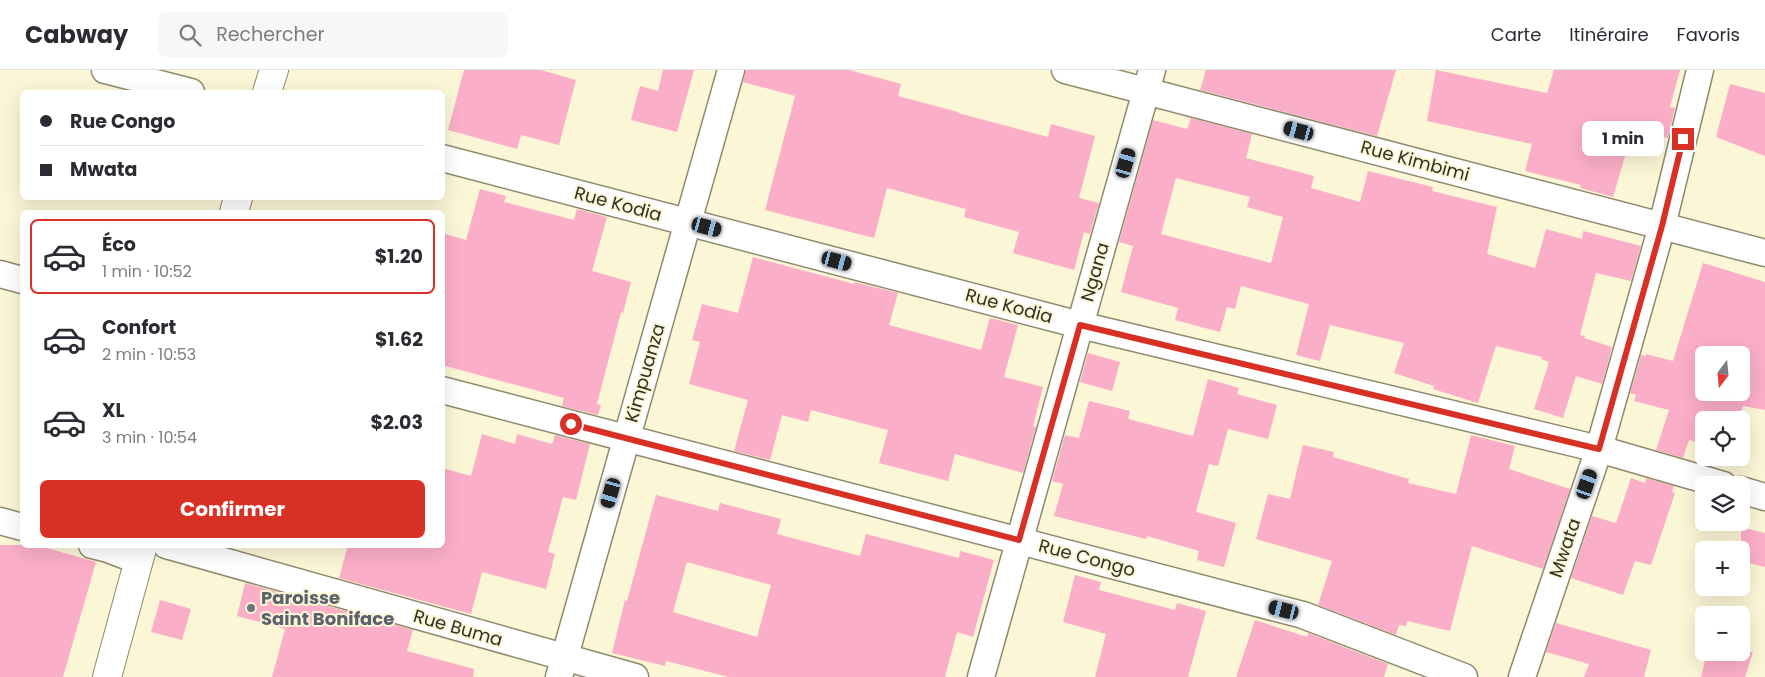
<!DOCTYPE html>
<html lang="fr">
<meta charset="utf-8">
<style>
body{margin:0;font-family:Poppins,sans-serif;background:#f7f7f7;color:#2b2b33;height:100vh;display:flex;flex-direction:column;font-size:19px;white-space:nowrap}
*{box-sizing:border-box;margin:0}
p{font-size:16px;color:#7c7c81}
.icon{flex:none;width:28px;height:28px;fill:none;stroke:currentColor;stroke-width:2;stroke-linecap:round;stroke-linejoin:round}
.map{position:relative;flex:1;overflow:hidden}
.side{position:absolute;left:20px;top:140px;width:425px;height:338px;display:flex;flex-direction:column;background:#fff;border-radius:8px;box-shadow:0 5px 20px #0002}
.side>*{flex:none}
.top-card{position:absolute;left:20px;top:20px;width:425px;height:110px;border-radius:8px;box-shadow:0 5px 20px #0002;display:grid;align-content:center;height:110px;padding:0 20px;background:#fff}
.needle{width:32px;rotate:196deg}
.fabs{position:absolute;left:1695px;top:276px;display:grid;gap:10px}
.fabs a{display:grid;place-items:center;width:55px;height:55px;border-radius:8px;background:#fff;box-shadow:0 5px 20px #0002;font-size:25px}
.end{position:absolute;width:22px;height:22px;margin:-11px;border:6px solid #d93025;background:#fff;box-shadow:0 0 0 2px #fff}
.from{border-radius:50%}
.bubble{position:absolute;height:35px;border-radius:8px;background:#fff;box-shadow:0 5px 20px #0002;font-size:16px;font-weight:700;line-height:35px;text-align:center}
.car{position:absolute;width:15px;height:30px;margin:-15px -8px;border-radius:6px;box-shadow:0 0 4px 1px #0007;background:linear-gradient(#222 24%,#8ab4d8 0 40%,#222 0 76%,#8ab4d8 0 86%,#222 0)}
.top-card b{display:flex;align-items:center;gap:18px;height:48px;font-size:19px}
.top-card b+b{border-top:1px solid #e1e1e2}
.top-card i{width:12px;height:12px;background:#2b2b33}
ul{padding:9px 0 0;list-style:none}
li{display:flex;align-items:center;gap:15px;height:75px;margin:0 10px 8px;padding:0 10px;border:2px solid transparent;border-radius:8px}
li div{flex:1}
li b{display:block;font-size:19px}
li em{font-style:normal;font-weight:700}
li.on{border-color:#d93025}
li>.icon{width:45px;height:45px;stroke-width:1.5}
.action{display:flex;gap:10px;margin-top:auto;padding:10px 20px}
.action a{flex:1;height:58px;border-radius:8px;background:#d93025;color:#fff;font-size:20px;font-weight:700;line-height:58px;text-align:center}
header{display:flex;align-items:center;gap:30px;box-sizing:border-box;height:70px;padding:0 25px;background:#fff;border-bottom:1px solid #e1e1e2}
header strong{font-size:24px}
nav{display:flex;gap:28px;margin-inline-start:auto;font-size:18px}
.search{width:350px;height:45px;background:#f7f7f7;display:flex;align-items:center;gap:12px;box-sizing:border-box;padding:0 18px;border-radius:8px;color:#7c7c81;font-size:19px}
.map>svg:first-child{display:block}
.building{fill:#fbaec8;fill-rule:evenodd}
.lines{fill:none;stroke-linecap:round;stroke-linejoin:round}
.minor-casing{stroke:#8f8a6d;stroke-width:29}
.tertiary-casing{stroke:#8f8a6d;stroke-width:30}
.minor{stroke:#fff;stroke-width:26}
.tertiary{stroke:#fff;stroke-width:28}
.route{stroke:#d93025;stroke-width:6}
.worship-dot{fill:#6b7280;stroke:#fbf6d6;stroke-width:2}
.labels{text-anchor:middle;stroke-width:4;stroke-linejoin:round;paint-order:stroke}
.street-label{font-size:18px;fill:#323024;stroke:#fbf6d6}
.worship-label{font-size:18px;font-weight:bold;fill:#5b616d;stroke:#fbf6d6;text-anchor:start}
</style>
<header>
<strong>Cabway</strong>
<div class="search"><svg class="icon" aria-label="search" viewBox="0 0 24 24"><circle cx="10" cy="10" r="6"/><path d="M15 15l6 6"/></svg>Rechercher</div>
<nav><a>Carte</a><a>Itinéraire</a><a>Favoris</a></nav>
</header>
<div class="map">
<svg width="1765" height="607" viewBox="0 0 1765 607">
<rect width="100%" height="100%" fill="#fbf6d6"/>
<path class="building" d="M464,0h77l35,10 -17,65 -38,-10 -4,14 -69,-19z
M663,0h31l-17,62 -46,-12 9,-34 18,5z
M746,0h103l52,14 -3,12 60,16v1l90,24 3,-13 44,12 -16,62 20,5 -9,31 -6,-2 -10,38 -61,-17 6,-21 -55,-15 2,-8 -79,-21 -13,50 -109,-28 30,-114 -52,-14z
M1206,0h190l-19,66 -177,-46z
M1436,0l111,23 7,-23h126l-10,37 5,1 -7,30 -35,-9 -20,68 -33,-9 1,-3 -56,-14 7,-27 -105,-23z
M1730,14l35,9v63l-49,-19z
M1191,48l61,16 -6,24 68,18 -3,12 49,14 8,-31 65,16 -1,4 65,16 -10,47 48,14 11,-39 36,10 1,-8 58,15 -10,35 -35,-8 -16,62 5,1 -1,2 28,9 -10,37 -26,-8 -13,42 -29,-9 15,-47 -8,-3 1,-2 -46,-11 -18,57 -45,-14 1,-3 -40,-13 10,-30 -74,-18 -10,36 -24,-6 13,-51 -68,-18 -6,23 -8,-2 -7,25 -45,-12 3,-12 -57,-16 12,-46 -14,-4 34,-122 34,9zM1176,108l74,19 -3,10 36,10 -12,46 -110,-29z
M480,119l26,7 -2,6 70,18 3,-11 30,8 -15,54 39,11 -8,31 -2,-1 -24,92 4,1 -3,10 -36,-9 2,-8 -122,-33v-132l24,7z
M753,187l101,27v-2l44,11 -9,32 92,25 9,-32 28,7 -14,52 39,10 -10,39 3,1 -13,46 -68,-19 -7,27 -69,-18 9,-33 -77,-20 -3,12 -26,-7 -12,45 -36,-9 14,-51 -59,-16 11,-42 -8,-2 10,-36 36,9z
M1703,193l62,19v128l-22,-4 -5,14h-34v25l-15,-5 -6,18 -27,-8 13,-40 -35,-9 2,-6 -6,-2 11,-38 5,1v-2l27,7zM1704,285h37v37h-37z
M1088,283l32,9 -8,29 -32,-9z
M1208,309l31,9 -2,6 40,11 -9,34 -40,-10 -10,37 -9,-2 -13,48 40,11 -12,44 -27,-7 2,-9 -52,-15 -1,3 -92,-23 9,-32 -11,-3 13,-46 14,3 10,-37 41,10 -2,8 65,17z
M482,364l33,10 2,-10 35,10 3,-9 35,9 -14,56 -13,-3 -15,55 7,2 -9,35 -64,-17 -11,42 -132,-36 9,-33h94v-77l29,8z
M1471,365l44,11 -6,23 61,20 -27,80 -71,-23 -22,85 -43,-10 -1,5 -7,-1 -3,10 -78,-30 14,-44 -76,-22 12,-45 22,5 13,-54 31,7 -1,5 76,22 -1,4 48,11z
M1631,408l14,5 1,-5 28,8 -2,6 3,1 -24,72 -16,-4 -12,34 -52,-17 21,-62 24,7z
M656,425l62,16 2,-8 61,16 -4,15 83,22 6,-22 93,24 1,-7 34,9 -21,77 -16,-5 -12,45h-216l-63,-16 -1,5 -53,-13 13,-53 2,1zM687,492l84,23 -14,52 -84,-25z
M1741,457l24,6v34l-24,-6z
M0,475h36l60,17 -33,115h-63z
M1075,505l26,7 -2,8 76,20 2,-7 29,8 -18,66h-93l11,-43 -43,-12z
M245,513l168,47 -6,21 67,18 -1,8h-201l13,-48 -48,-13z
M160,530l31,9 -9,31 -31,-8z
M1255,550l52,17 1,-4 80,31 -4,13h-148z
M1556,553l95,27 -7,27h-60l5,-13 -43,-12z
M1707,582h46l-8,25h-44z"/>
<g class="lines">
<g class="minor-casing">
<path id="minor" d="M105,0l86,22
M1065,0l700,183
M442,88l638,167 519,124 124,36
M0,204l22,6
M442,320l861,225 161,62
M1741,420l24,7
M0,451l22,6
M92,475l16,4 31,12
M166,475l469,132
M559,607l172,-607
M981,607l171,-607
M1522,607l77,-228 63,-223 38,-156"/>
</g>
<g class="tertiary-casing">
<path id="tertiary" d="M267,22l7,-22
M234,142l4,-14
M107,607l36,-132"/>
</g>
<use href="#minor" class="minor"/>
<use href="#tertiary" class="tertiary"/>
</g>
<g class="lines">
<path class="route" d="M571,354l448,116 61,-215 519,124 63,-223 21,-87"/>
</g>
<circle class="worship-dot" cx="251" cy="538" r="5"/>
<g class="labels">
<g class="street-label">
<text transform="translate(1415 91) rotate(15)" y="6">Rue Kimbimi</text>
<text transform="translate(618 134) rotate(15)" y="6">Rue Kodia</text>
<text transform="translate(1095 202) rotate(-74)" y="6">Ngana</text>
<text transform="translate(1009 236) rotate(15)" y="6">Rue Kodia</text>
<text transform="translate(645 303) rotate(-74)" y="6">Kimpuanza</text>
<text transform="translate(1565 478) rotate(-71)" y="6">Mwata</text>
<text transform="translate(1087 488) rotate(15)" y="6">Rue Congo</text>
<text transform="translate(458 558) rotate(16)" y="6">Rue Buma</text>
</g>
<g class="worship-label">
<text x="261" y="534">Paroisse<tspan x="261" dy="21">Saint Boniface</tspan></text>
</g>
</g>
</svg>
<div class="fabs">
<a><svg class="needle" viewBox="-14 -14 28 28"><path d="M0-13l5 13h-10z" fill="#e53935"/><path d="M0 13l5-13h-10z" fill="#7c7c81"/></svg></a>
<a><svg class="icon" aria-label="locate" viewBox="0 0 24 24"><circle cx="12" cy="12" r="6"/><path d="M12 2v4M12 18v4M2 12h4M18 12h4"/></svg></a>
<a><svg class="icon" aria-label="layers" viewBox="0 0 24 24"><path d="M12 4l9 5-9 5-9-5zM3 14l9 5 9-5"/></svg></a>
<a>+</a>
<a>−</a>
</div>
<i class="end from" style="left:571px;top:354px"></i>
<i class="end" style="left:1683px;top:69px"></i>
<div class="bubble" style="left:1582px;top:51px;width:82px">1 min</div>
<i class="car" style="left:1299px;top:61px;rotate:285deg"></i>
<i class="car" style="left:1126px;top:93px;rotate:16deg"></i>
<i class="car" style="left:707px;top:157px;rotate:105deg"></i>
<i class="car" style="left:837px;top:191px;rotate:105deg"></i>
<i class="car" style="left:1587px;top:414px;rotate:19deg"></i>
<i class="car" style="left:611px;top:423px;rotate:196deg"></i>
<i class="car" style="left:1284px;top:540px;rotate:284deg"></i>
<div class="top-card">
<b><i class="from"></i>Rue Congo</b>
<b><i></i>Mwata</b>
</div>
<section class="side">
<ul>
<li class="on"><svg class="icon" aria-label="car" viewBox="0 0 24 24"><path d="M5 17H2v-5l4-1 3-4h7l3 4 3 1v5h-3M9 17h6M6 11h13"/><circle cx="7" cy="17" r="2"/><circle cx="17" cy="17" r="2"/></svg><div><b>Éco</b><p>1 min · 10:52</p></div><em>$1.20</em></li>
<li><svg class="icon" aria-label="car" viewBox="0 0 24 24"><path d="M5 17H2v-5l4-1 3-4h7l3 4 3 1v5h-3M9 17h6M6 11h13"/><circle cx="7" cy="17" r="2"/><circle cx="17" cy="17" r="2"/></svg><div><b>Confort</b><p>2 min · 10:53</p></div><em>$1.62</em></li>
<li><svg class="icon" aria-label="car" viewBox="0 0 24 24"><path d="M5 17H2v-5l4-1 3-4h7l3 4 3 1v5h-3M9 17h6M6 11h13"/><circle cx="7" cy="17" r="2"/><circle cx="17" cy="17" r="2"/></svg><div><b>XL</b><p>3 min · 10:54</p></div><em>$2.03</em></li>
</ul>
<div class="action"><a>Confirmer</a></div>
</section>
</div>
